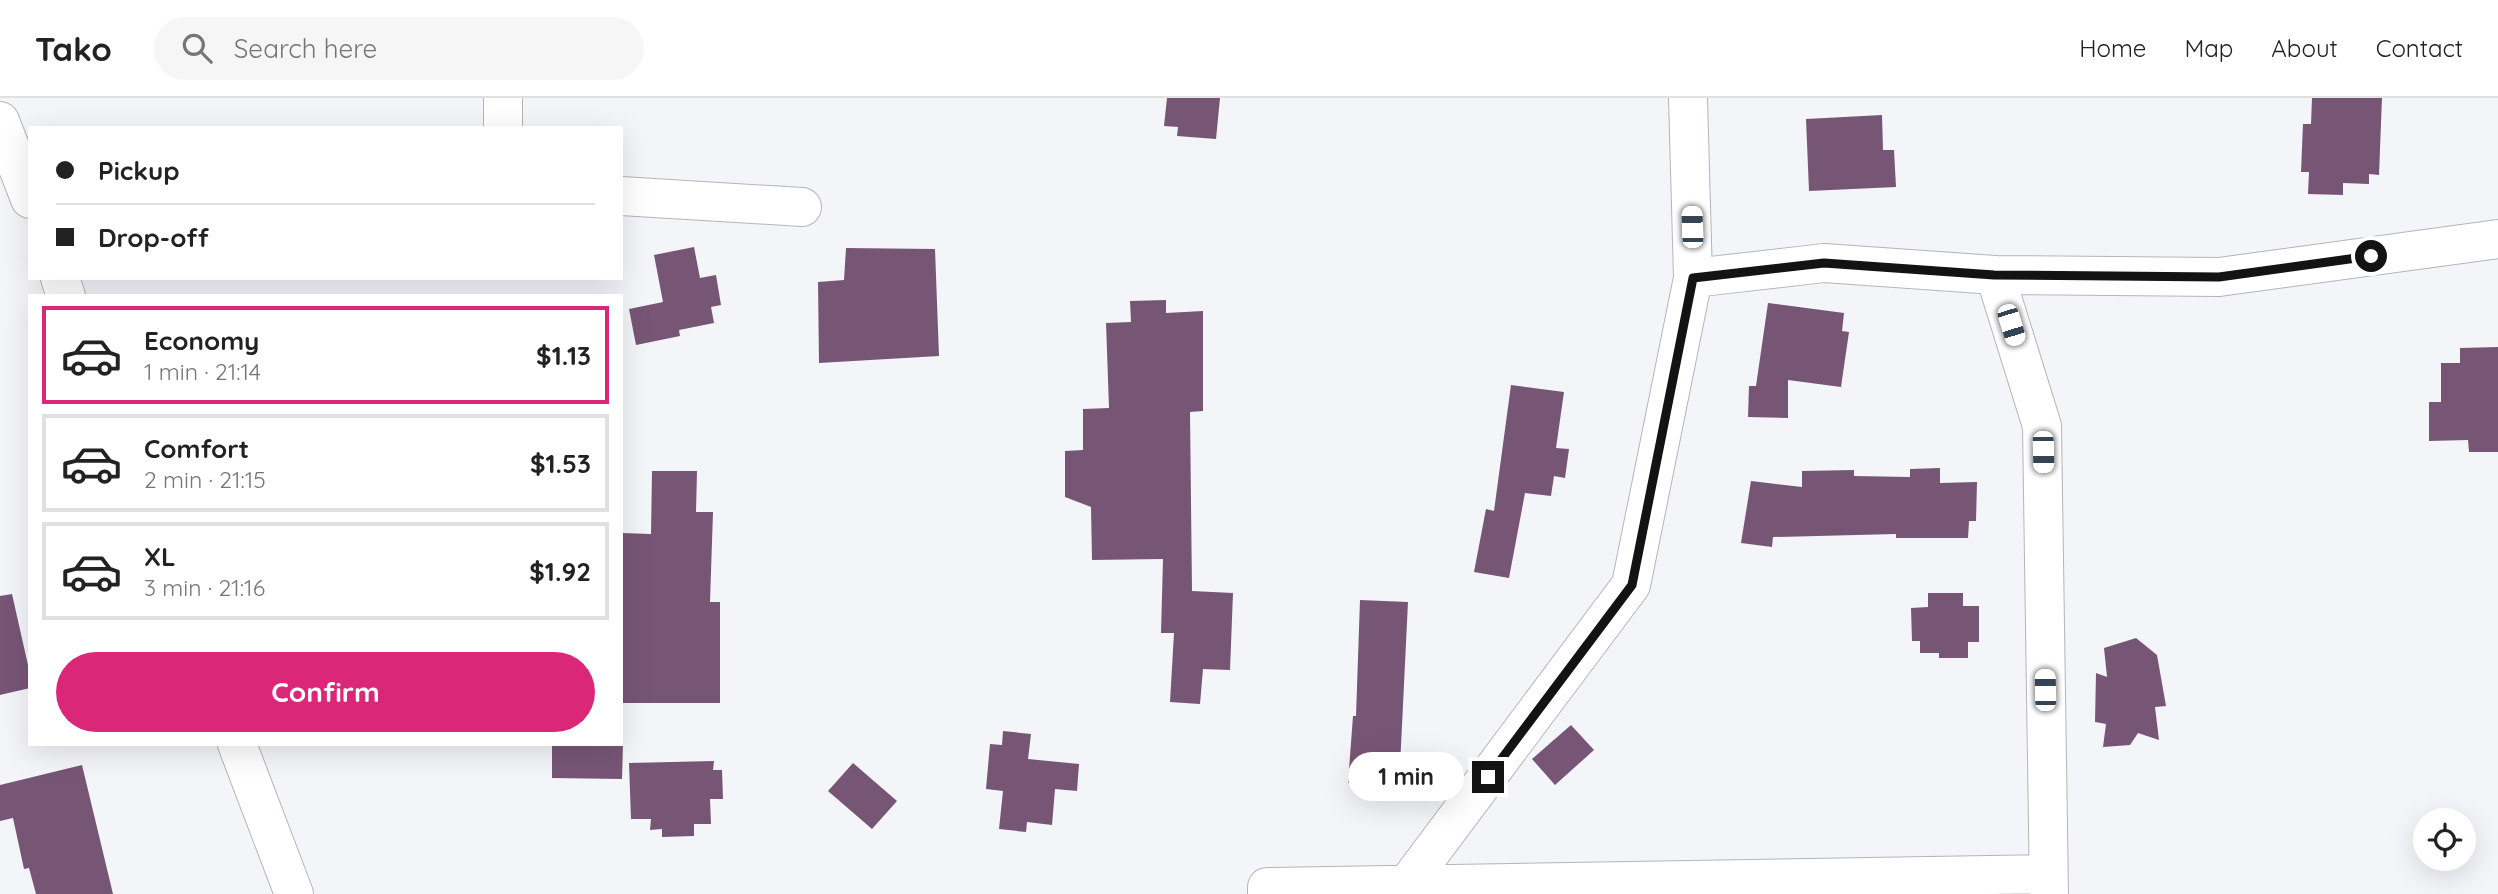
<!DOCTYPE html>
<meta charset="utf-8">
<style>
body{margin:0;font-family:Quicksand,sans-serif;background:#f6f6f6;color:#222;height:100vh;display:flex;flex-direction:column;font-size:26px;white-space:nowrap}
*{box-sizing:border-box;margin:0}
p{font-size:23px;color:#767676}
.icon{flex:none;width:38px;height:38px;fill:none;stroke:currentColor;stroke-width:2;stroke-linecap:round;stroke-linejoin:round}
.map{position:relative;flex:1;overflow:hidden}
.sheet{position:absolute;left:28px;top:196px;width:595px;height:452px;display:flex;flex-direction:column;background:#fff;border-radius:0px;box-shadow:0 7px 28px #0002}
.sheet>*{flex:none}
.top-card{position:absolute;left:28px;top:28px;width:595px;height:154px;border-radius:0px;box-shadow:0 7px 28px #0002;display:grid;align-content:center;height:154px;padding:0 28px;background:#fff}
.fabs{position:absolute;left:2413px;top:710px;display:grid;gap:14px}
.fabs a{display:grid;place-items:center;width:63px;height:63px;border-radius:50%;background:#fff;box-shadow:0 7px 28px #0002;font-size:35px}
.end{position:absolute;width:32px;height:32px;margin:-16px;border:9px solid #131314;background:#fff;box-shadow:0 0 0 4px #fff}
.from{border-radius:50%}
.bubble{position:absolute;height:49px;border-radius:24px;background:#fff;box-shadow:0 7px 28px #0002;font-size:23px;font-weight:700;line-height:49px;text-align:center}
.car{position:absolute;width:21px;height:42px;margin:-21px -10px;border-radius:9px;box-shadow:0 0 5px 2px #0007;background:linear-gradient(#fff 24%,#345 0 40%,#fff 0 76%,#345 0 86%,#fff 0)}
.top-card b{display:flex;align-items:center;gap:24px;height:66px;font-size:26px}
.top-card b+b{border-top:2px solid #e0e0e0}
.top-card i{width:18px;height:18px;background:#222}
ul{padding:12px 0 0;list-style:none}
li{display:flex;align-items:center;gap:21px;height:98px;margin:0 14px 10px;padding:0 14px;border:4px solid #e0e0e0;border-radius:0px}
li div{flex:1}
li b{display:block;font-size:26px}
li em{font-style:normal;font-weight:700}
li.selected{border-color:#db2777}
li>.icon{width:63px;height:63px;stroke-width:1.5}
.cta{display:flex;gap:14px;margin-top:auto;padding:14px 28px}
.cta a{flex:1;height:80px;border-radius:42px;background:#db2777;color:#fff;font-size:28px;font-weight:700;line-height:80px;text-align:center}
header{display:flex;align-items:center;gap:42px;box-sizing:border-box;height:98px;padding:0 35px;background:#fff;border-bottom:2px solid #e0e0e0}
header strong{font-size:33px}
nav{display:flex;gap:38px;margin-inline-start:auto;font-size:24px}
.search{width:490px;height:63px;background:#f6f6f6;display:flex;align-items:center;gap:18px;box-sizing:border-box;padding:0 24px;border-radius:38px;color:#767676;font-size:26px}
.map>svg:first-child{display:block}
.building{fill:#775675}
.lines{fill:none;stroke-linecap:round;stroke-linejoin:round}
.minor-casing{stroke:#b3b5b8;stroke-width:40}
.tertiary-casing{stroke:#b3b5b8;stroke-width:40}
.minor{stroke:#fff;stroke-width:38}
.tertiary{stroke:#fff;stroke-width:38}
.route{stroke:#131314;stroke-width:9}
</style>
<header>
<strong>Tako</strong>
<div class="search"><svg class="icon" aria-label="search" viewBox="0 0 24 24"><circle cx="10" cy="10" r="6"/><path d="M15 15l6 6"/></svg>Search here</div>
<nav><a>Home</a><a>Map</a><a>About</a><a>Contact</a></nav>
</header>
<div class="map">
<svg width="2498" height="796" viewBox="0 0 2498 796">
<rect width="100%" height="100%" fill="#f4f5f9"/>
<path class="building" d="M1167,0h53l-4,41 -39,-3 1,-9 -14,-1z
M2312,0h70l-3,77 -10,-1v10l-26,-1v12l-35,-1 1,-22h-8l2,-48h8z
M1882,17l1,35h11l2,37 -87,4 -3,-72z
M694,149l6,31 16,-3 5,30 -10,2 3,16 -35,7 1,6 -44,9 -7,-36 34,-7 -9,-47z
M846,150l89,1 4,107 -120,7 -1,-81 26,-2z
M1166,202v13l37,-2v100l-13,1 2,179 41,2 -3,77 -27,-1 -3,35 -30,-2 4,-69h-13l2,-74 -71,1 -1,-53 -26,-10v-46l18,-1v-41l26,-1 -3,-85 25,-1 -1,-21z
M1768,205l76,10 -2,18 7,1 -8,55 -53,-7v38l-40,-1 1,-31h7z
M2498,249v105h-29l-1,-12 -39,1v-39h12v-39h19v-15z
M1511,287l53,7 -8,56 13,1 -4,29 -11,-2 -3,20 -26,-3 -16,85 -35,-6 12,-63 8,2z
M1940,370v15l37,-1 -1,39h-7l-1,17h-72v-4l-123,3 -1,10 -31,-4 10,-62 51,6v-16l52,-1v6l56,1v-8z
M652,373h45l-1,41h17l-3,90h10v101h-99v-170l30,1z
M1928,495h35v13h16v36h-11v16h-29v-5h-19v-12h-8l-1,-33 17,-1z
M12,496l18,80v14l-30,7v-99z
M1360,502l48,2 -9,185 -51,-4 5,-67h3z
M2136,540l21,17 9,51 -11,1 4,33 -21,-7 -8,12 -27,2 3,-23 -11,-2 1,-49 11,4 -3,-29z
M1571,627l23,25 -39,35 -23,-26z
M1003,633l28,3 -3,25 51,5 -2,27 -22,-2 -3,36 -25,-3 -1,10 -27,-3 4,-38 -17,-2 4,-45 12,1z
M552,646h71l-1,35 -70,-1z
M714,663l-1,9h9l1,29h-13l1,25h-17v12l-32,1v-8l-12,1 1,-11h-20l-2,-56z
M853,665l44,38 -25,28 -44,-38z
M82,667l31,129h-77l-7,-26 -5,1 -11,-51 -13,3v-36z"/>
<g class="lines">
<g class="minor-casing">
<path id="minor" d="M503,0v30
M1688,0l5,180
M621,98l181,11
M1995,177l224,2 279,-38
M1408,785l223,-298 62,-307 131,-15 171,12 47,151 7,468
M1267,796v-7l780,-13"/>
</g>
<g class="tertiary-casing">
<path id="tertiary" d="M0,23l30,78
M60,180l6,18
M237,646l57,150"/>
</g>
<use href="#minor" class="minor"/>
<use href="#tertiary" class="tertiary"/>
</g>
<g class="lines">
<path class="route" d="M1488,679l144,-192 61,-307 131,-15 170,12 225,2 152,-21"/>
</g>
</svg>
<div class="fabs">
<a><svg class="icon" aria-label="locate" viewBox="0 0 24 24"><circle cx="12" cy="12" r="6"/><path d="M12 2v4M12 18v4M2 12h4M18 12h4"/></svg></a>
</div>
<i class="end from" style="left:2371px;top:158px"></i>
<i class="end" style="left:1488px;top:679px"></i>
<div class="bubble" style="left:1348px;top:654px;width:116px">1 min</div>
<i class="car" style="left:1692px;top:129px;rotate:358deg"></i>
<i class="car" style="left:2011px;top:227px;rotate:163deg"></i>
<i class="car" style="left:2043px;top:354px;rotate:179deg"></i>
<i class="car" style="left:2045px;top:592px;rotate:359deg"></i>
<div class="top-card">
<b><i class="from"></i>Pickup</b>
<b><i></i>Drop-off</b>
</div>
<section class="sheet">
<ul>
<li class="selected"><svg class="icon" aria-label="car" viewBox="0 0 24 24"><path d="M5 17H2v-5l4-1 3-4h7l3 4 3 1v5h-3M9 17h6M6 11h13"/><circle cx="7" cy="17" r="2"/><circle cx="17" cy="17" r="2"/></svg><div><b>Economy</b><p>1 min · 21:14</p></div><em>$1.13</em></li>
<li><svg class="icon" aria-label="car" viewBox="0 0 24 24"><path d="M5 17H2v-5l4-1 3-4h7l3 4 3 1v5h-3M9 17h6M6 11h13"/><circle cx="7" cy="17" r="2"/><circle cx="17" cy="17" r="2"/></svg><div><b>Comfort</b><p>2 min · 21:15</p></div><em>$1.53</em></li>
<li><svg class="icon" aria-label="car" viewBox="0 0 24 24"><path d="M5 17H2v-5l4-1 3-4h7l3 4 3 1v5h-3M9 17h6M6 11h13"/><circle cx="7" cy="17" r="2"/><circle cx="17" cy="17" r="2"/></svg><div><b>XL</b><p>3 min · 21:16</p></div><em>$1.92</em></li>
</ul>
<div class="cta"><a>Confirm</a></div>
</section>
</div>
